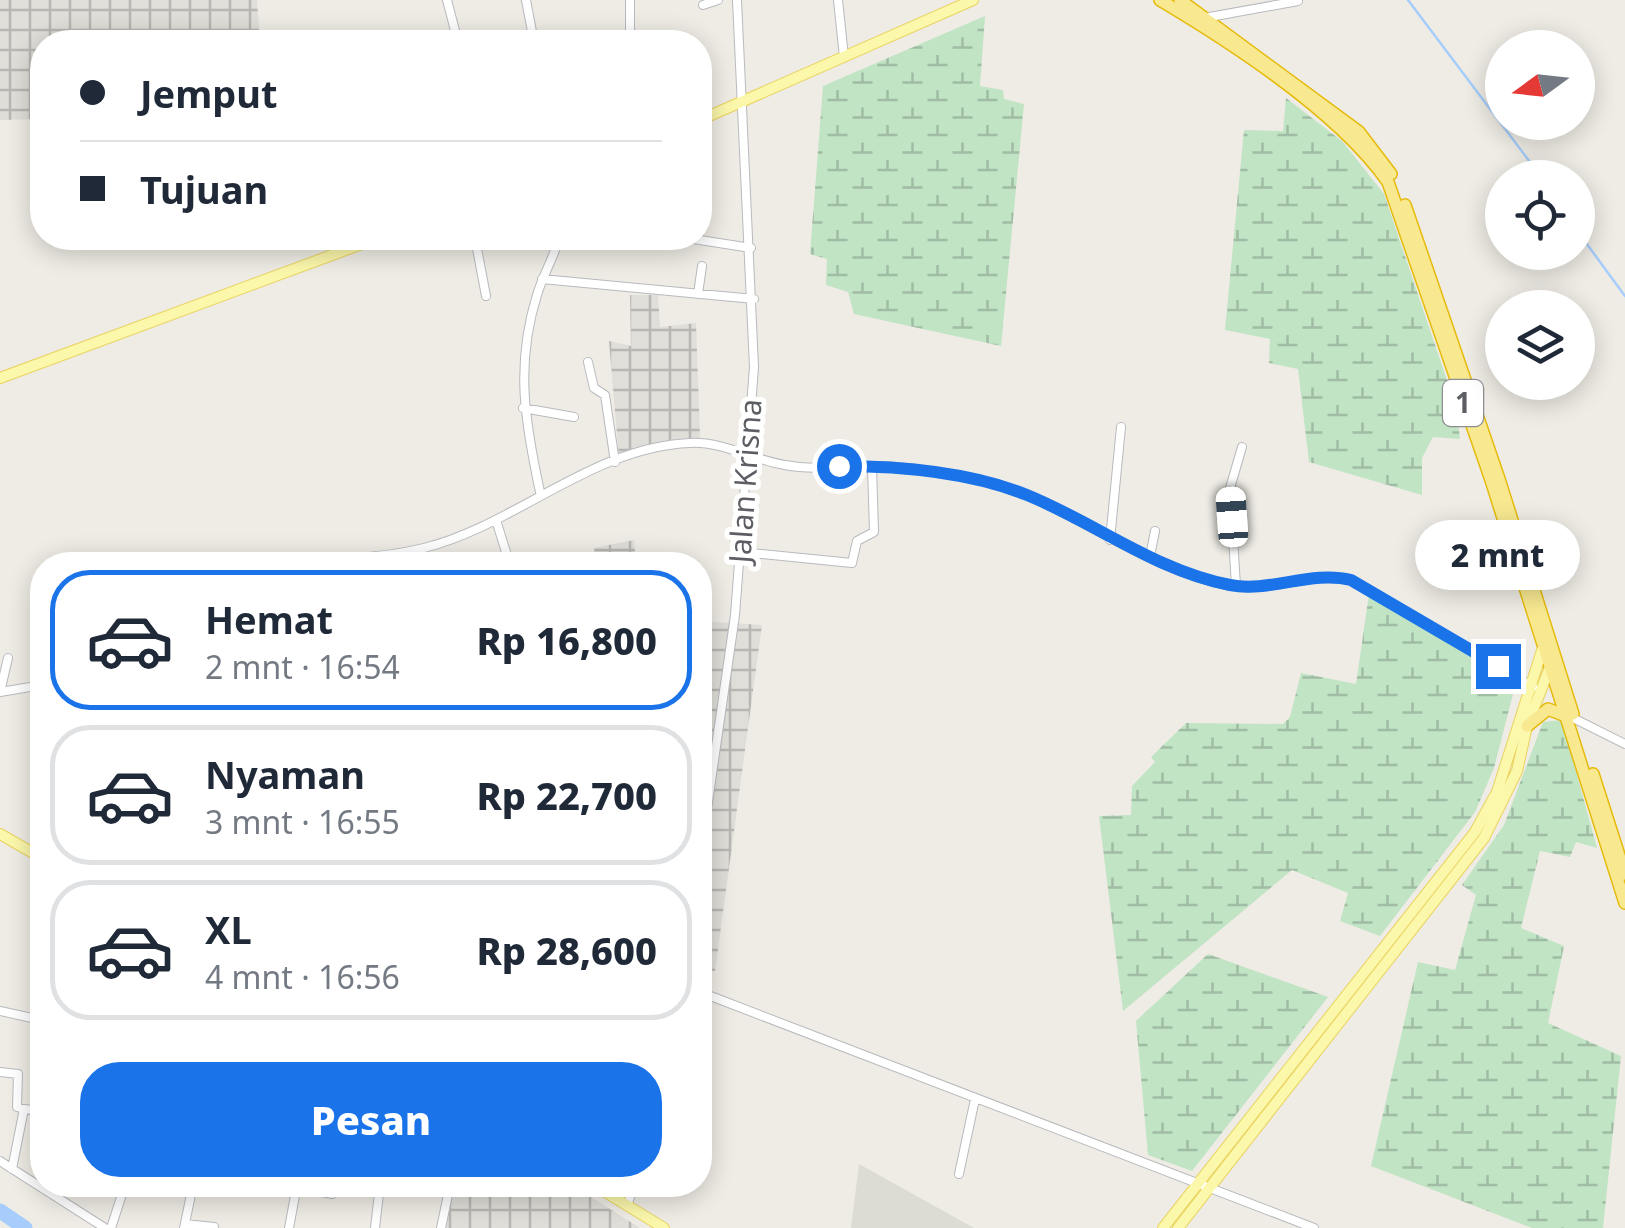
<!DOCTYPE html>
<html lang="id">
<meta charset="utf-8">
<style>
body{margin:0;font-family:"Noto Sans",sans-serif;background:#f2f2f3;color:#1f2937;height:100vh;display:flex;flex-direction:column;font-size:38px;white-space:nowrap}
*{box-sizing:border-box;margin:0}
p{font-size:32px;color:#747a83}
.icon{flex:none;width:55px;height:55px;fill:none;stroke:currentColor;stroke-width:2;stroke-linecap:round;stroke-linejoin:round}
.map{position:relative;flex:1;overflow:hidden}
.sheet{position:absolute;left:30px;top:552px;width:682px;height:645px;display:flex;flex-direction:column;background:#fff;border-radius:40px;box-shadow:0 5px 25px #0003}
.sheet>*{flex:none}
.hud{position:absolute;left:30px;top:30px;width:682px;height:220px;border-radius:40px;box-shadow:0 5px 25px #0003;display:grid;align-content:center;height:220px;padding:0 50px;background:#fff}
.needle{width:65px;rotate:255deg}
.controls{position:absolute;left:1485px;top:30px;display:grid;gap:20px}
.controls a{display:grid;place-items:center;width:110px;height:110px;border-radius:50%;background:#fff;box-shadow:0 5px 25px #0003;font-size:50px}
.end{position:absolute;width:45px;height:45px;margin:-22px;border:12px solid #1a73e8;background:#fff;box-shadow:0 0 0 5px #fff}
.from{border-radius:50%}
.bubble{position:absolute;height:70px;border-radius:35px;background:#fff;box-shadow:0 5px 25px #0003;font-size:32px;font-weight:800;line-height:70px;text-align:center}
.car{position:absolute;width:30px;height:60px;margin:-30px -15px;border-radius:12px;box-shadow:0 0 8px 2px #0007;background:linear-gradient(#fff 24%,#345 0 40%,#fff 0 76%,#345 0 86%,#fff 0)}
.hud b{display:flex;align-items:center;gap:35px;height:95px;font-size:38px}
.hud b+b{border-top:2px solid #e0e1e3}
.hud i{width:25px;height:25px;background:#1f2937}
ul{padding:18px 0 0;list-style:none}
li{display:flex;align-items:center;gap:30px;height:140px;margin:0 20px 15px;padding:0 30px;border:5px solid #e0e1e3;border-radius:40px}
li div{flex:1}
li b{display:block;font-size:38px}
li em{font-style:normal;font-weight:800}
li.active{border-color:#1a73e8}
li>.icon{width:90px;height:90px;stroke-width:1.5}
.cta{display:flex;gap:20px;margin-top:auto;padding:20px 50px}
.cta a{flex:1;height:115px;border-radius:40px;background:#1a73e8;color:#fff;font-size:40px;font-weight:800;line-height:115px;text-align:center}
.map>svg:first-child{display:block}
.industrial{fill:url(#industrial-grid)}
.education{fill:#dddcd2}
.wetland{fill:url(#wetland-marsh)}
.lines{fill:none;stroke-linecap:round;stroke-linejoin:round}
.stream{stroke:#a6cdfb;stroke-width:2.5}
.river{stroke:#a6cdfb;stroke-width:15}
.minor-casing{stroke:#b9babf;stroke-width:10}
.major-casing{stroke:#ead360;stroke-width:12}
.highway-casing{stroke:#e6ba0b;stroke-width:14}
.minor{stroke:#fff;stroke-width:8}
.major{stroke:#fbf7ab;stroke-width:10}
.highway{stroke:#f8e991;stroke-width:11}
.route{stroke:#1a73e8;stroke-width:12}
.labels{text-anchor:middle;stroke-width:10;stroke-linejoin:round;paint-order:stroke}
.shield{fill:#fff;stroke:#8d8e92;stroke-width:2.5}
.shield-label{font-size:28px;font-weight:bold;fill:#5c5e64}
.street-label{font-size:30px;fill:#5c5e64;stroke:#fff}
</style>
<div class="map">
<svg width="1625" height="1228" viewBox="0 0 1625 1228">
<defs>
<pattern id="industrial-grid" width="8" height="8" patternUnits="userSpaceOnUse" patternTransform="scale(2.5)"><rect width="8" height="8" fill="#dfded8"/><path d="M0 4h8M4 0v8" fill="none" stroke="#b8b7b3"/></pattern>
<pattern id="wetland-marsh" width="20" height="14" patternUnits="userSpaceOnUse" patternTransform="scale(2.5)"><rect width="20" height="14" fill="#c1e4c5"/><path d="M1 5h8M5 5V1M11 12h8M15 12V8" fill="none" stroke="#a0bca4"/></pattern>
</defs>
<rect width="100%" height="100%" fill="#eeece4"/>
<path class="industrial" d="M0,0h257l3,42h-218v77l-42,1z
M630,295h28l2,32 36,-4 4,115 -81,20 -10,-117 22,5z
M634,540l2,25h-40l-2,-17z
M700,621l62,4 -47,346 -15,-2z
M454,1185h118l68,43h-197z"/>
<path class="education" d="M859,1164l115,64h-123z"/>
<path class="wetland" d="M985,16l-5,70 23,4 1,9 20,5 -23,242 -147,-32 -6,-22 -22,-7 1,-26 -17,-5 13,-168z
M1286,98l56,43 42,53 72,213 4,32 -27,-2 -11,21v37l-113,-33 -11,-93 -29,-6 1,-24 -45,-9 19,-200 39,1z
M1369,594l96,57 49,39 -20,78 -19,44 -95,124 -40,-15 8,-28 -56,-23 -169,141 -24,-195 32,-1 1,-29 23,-24 -4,-5 35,-34 97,1 7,-7 11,-44 55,11z
M1562,720l35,128 -21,-6 -6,15 -30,-6 -19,77 43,18 -16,77 73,33 -18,172h-71l-161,-62 47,-204 37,8 21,-75 -14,-10 42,-60 39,-103z
M1208,954l120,43 -136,174 -44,-16 -12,-134z"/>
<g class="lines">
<path class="stream" d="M1408,0l134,178
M1578,232l47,64"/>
<path class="river" d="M0,1211l25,17"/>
<g class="minor-casing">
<path id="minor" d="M447,0l11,42
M526,0l8,42
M838,0l6,57
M703,5l15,-5
M1204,18l94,-17
M630,42v-42
M475,238l11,58
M687,238l64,10
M542,279l212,20
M698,294l4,-28
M588,362l6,26 11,7 10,67
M523,408l51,9
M540,492c-15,-70 -25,-127 -3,-197 6,-20 17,-38 22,-57
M496,520l14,45
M1110,540l11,-113
M741,552l111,11 5,-22 17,-9 -2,-66
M1150,556l5,-25
M153,565c90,-15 182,5 271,-17 92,-23 168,-101 266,-105 32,-2 63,17 95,22 32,6 65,0 98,1 41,2 111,14 148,31 65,29 128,76 200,89 39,7 81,-15 120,-6l182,107
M1236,586l-6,-98 12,-41
M39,616l3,18
M0,692l42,-7
M0,692l8,-34
M1571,717l54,27
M700,857l35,-242 19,-248 -17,-367
M700,992l614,236
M0,1011l41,9 -4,34 5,6
M0,1072l18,2 -1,33 7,2
M0,1161l105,67
M12,1169l12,-60 18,2
M959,1174l16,-75
M297,1187l35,7
M627,1206l7,-21
M185,1224l29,3
M111,1228l14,-43
M184,1228l9,-43
M289,1228l8,-43
M375,1228l5,-43
M441,1228l9,-43"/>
</g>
<g class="major-casing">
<path id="major" d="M700,120l273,-120
M0,378l378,-140
M0,834l42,24
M594,1185l70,43
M1163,1228l312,-396 22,-40 48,-151
M1178,1228l306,-390 33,-67 10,-45 25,-64"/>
</g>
<g class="highway-casing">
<path id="highway" d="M1160,0c74,44 179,112 228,182l103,298 134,423
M1180,0l179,132 32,42
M1405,205l94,274 74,235
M1527,726l21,-17 18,7
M1593,774l32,100"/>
</g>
<use href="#minor" class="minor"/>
<use href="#major" class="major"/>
<use href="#highway" class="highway"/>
</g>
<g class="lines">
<path class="route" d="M839,466c61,0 131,6 188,29 67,27 129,76 203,90 39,8 81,-15 121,-5l147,86"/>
</g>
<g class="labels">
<rect class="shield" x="1443" y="380" width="40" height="46" rx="8"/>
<g class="shield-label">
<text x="1463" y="413">1</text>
</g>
<g class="street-label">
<text transform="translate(746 481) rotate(-86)" y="10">Jalan Krisna</text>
</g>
</g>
</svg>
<div class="controls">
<a><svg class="needle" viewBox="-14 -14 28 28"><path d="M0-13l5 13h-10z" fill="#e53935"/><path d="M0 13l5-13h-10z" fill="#747a83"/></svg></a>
<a><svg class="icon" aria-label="locate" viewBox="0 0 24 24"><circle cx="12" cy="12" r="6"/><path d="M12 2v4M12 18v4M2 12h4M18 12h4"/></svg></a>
<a><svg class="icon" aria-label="layers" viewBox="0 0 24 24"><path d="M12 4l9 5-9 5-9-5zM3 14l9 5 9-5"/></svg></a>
</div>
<i class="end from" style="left:839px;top:466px"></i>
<i class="end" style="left:1498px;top:666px"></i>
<div class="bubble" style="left:1415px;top:520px;width:165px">2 mnt</div>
<i class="car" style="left:1232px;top:517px;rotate:356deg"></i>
<div class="hud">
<b><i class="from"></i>Jemput</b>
<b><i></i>Tujuan</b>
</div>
<section class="sheet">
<ul>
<li class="active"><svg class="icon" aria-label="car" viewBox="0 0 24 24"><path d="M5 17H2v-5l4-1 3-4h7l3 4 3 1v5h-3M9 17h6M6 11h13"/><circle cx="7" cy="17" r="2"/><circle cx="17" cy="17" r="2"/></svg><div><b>Hemat</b><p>2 mnt · 16:54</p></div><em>Rp 16,800</em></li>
<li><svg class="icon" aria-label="car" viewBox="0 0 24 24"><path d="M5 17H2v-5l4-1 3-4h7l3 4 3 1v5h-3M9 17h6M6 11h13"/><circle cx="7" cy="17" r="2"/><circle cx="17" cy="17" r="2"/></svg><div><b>Nyaman</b><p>3 mnt · 16:55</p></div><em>Rp 22,700</em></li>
<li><svg class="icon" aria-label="car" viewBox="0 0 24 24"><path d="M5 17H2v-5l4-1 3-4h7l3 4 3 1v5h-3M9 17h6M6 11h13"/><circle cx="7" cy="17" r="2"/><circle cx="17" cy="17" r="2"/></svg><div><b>XL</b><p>4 mnt · 16:56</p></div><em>Rp 28,600</em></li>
</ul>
<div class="cta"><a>Pesan</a></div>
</section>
</div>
